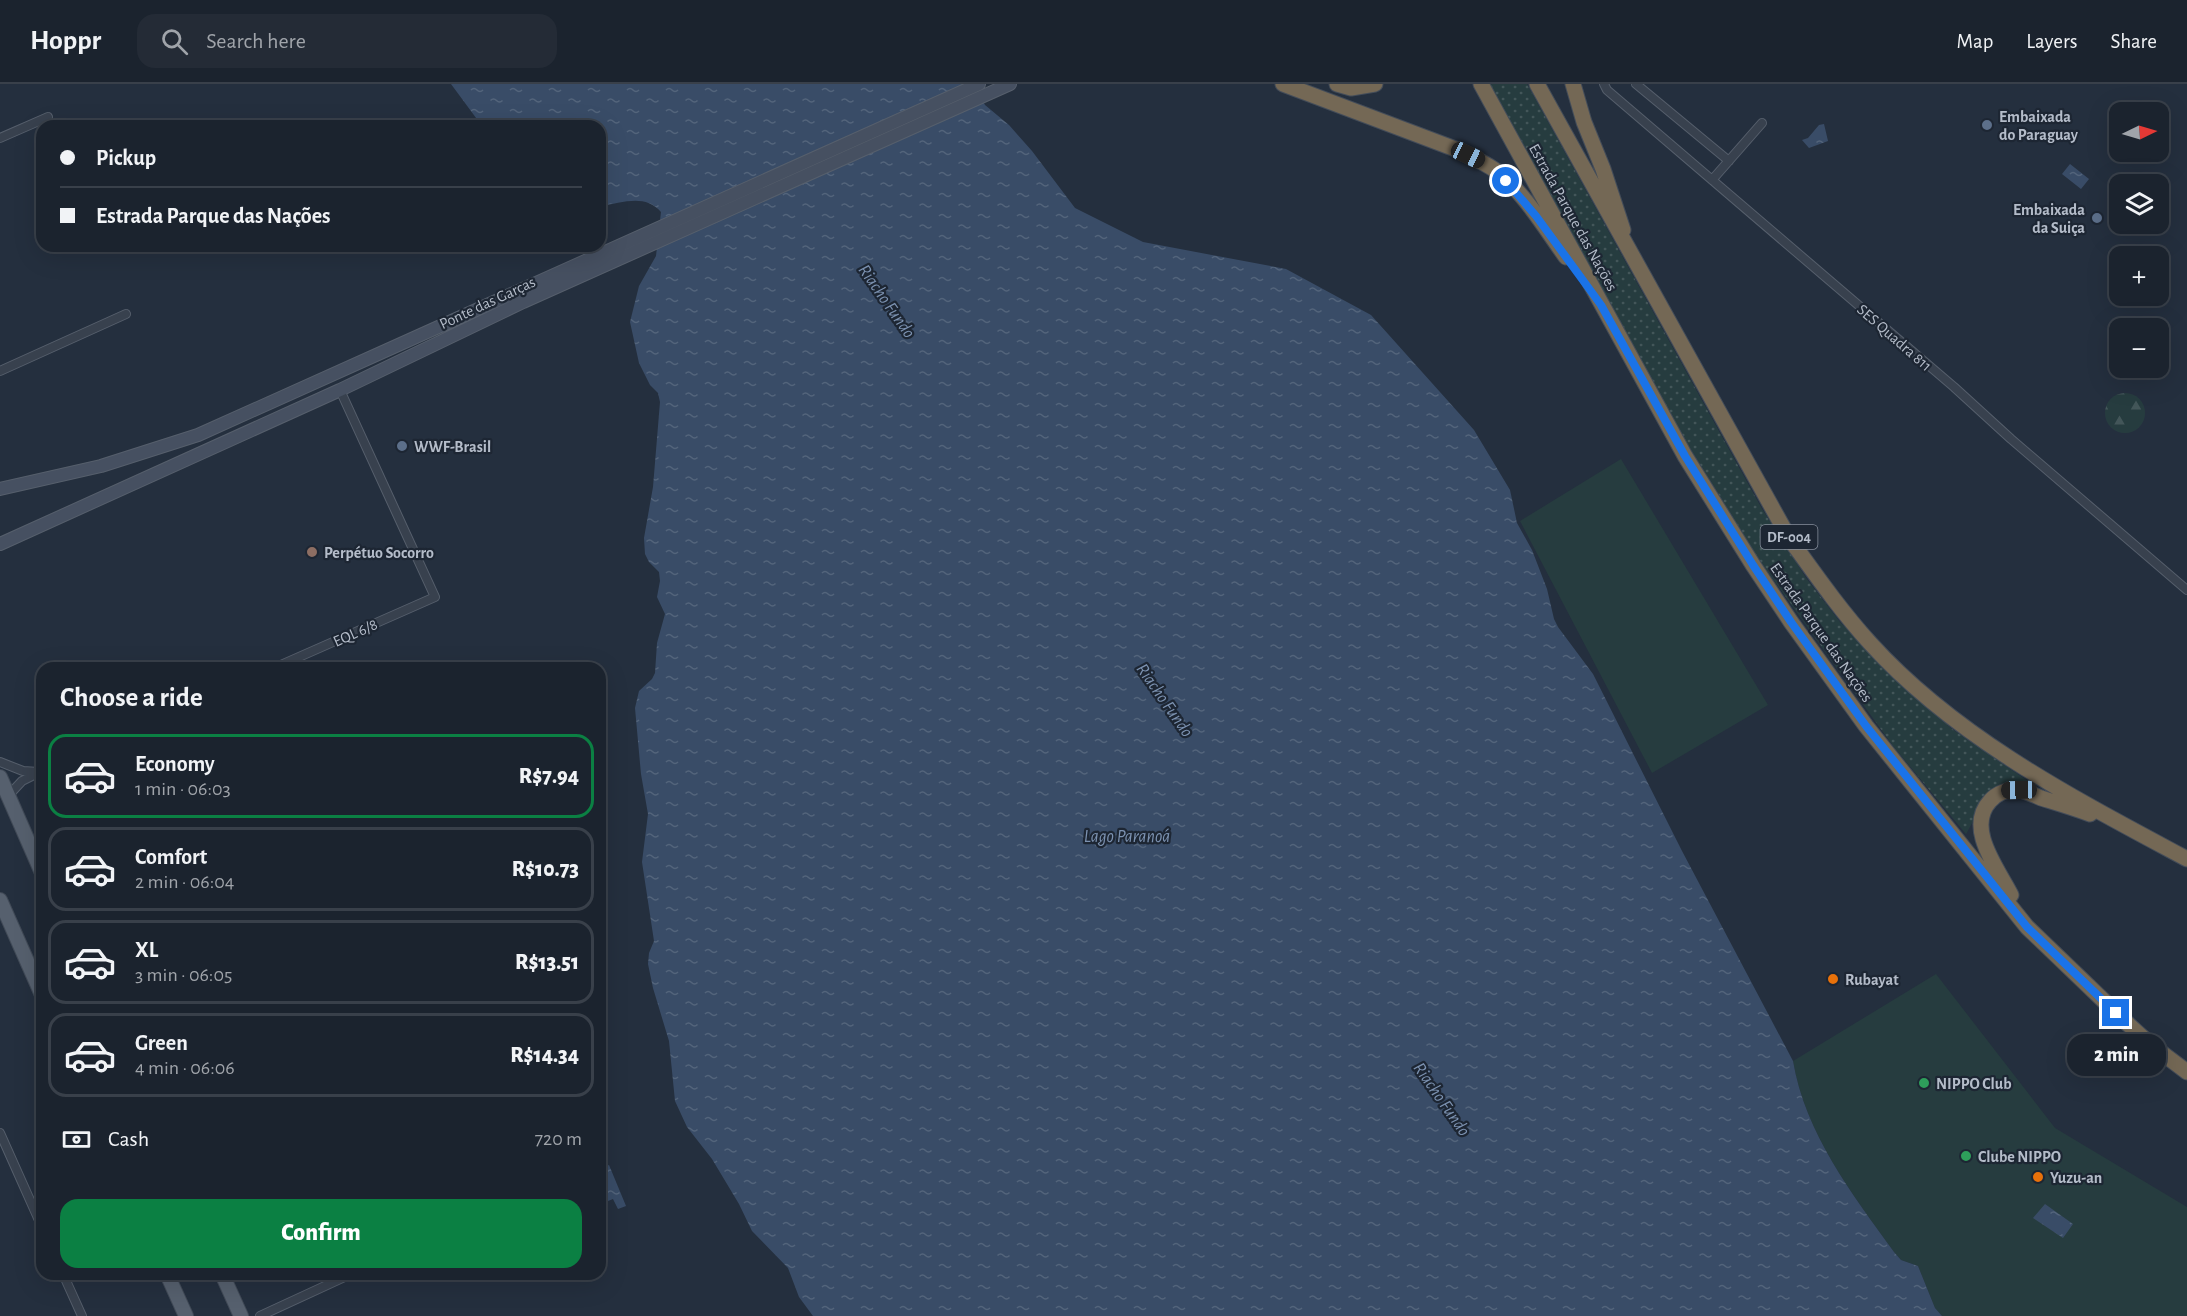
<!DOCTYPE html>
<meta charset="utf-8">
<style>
body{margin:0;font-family:"Alegreya Sans",sans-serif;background:#242b36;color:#f1f3f6;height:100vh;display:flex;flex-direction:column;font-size:22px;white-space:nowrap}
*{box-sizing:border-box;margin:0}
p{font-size:20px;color:#a0a4aa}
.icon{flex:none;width:33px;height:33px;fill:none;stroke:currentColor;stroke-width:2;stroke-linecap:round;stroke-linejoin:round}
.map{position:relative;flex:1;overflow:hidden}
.details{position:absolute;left:36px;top:578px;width:570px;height:618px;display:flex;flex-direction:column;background:#1b232e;border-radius:18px;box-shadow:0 6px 24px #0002,0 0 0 2px #39404a}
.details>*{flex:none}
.guide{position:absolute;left:36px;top:36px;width:570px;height:132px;border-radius:18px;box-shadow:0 6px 24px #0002,0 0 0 2px #39404a;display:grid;align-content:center;height:132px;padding:0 24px;background:#1b232e}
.needle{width:39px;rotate:85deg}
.controls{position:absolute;left:2109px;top:18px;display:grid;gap:12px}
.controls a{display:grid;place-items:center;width:60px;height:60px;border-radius:12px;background:#1b232e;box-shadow:0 6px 24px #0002,0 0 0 2px #39404a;font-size:30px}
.end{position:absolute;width:27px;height:27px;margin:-14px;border:8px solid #1a73e8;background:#fff;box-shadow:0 0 0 3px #fff}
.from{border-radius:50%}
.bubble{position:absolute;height:42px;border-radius:18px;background:#1b232e;box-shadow:0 6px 24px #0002,0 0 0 2px #39404a;font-size:20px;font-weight:800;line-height:42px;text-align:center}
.car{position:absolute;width:18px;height:36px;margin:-18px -9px;border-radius:8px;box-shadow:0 0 4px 2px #0007;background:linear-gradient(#222 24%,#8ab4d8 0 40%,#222 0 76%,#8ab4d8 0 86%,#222 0)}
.guide b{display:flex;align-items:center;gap:21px;height:57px;font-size:22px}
.guide b+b{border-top:2px solid #39404a}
.guide i{width:15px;height:15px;background:#f1f3f6}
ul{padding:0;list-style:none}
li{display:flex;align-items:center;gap:18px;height:84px;margin:0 12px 9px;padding:0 12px;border:3px solid #39404a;border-radius:18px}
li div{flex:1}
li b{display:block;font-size:22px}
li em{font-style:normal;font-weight:800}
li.on{border-color:#0b8043}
li>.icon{width:54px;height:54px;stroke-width:1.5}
h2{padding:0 24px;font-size:27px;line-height:72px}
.pay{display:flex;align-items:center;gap:15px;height:66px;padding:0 24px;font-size:22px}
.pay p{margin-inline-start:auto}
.primary-button{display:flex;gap:12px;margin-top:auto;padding:12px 24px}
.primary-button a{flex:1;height:69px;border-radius:18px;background:#0b8043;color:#fff;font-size:24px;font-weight:800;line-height:69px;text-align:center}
header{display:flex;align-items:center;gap:36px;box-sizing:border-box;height:84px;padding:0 30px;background:#1b232e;border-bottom:2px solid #39404a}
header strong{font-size:28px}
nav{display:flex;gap:33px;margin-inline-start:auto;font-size:21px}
.search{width:420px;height:54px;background:#242b36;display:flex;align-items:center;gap:15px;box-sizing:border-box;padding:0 21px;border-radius:18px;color:#a0a4aa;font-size:22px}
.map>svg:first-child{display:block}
.grass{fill:url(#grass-dots)}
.forest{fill:url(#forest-firs)}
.garden{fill:#263c3f}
.water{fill:url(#water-ripples)}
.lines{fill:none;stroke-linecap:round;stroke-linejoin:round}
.street-casing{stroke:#565f6c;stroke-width:10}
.secondary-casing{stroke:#565f6c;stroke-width:14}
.primary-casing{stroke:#414a57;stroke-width:16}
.highway-casing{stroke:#434c59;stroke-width:17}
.street{stroke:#38414e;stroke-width:8}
.secondary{stroke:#465061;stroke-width:12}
.primary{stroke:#56606e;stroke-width:14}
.highway{stroke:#746855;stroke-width:15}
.route{stroke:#1a73e8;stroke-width:8}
.service-dot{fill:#5c6f8a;stroke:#1d2633;stroke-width:2}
.education-dot{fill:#8d6e63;stroke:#1d2633;stroke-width:2}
.food-dot{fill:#e8710a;stroke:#1d2633;stroke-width:2}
.leisure-dot{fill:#2e9e5b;stroke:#1d2633;stroke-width:2}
.labels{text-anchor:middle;stroke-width:4.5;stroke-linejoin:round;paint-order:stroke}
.shield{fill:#1d2633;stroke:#878f9c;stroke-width:1.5}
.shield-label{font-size:15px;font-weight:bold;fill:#b4bcc9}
.poi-label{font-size:16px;font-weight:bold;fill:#b4bcc9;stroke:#1d2633;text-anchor:start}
.street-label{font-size:16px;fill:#b4bcc9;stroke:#1d2633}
.water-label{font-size:18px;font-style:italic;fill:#7c92b1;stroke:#1d2633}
</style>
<header>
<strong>Hoppr</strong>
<div class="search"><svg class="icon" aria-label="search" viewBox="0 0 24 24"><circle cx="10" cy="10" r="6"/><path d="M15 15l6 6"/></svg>Search here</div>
<nav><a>Map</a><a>Layers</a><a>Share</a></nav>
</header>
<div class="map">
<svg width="2187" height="1232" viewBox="0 0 2187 1232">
<defs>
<pattern id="grass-dots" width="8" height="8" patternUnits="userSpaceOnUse" patternTransform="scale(1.5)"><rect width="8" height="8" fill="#263c3f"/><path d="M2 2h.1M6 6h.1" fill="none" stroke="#435659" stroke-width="1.8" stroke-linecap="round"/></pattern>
<pattern id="forest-firs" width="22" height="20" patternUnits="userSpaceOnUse" patternTransform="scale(1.5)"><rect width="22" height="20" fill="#263c3f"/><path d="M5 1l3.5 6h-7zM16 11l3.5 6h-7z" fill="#435659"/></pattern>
<pattern id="water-ripples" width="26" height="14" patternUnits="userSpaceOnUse" patternTransform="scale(1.5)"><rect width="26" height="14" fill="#394c67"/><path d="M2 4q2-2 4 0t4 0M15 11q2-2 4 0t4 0" fill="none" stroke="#53647b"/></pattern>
</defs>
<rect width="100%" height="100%" fill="#242f3e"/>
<path class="grass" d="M1487,0h40l235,425 44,69 34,44 26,27 86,80 99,68 -63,-3 -22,40 -73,-88 -133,-185 -98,-158z"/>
<path class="forest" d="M2105 329a20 20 0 1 1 40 0a20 20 0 1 1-40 0Z"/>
<path class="garden" d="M1621,375l147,246 -116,68 -132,-252z
M1936,890l119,154 132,79v109h-245l-7,-8 -17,-42 -17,-6 -7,-8c-42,-58 -89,-119 -101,-191z"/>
<path class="water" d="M451,0h522l12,21 24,20 23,26 43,57 68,34 143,27 85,46 103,115 36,60 7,33 15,27 15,39 7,30 4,8 35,47 89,177 111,210c12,72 59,133 101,191l7,8 17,6 17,42 7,8h-1129l-14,-19 -11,-29 -36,-37 -13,-27 -27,-45 -25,-32 -12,-26 -6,-60 -16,-53 -5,-24 1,-11 5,-12 -12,-79 6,-48 -7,-40 -6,-66 4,-17 13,-12 3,-6 2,-30 8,-29 -8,-17 3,-16 -1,-9 -10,-10 -4,-8 -1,-16 9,-51 7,-85 -2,-9 -8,-8 -11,-22 -9,-41 9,-36 17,-30 5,-44c-16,-19 -39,-9 -61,-6v-80h-118z
M1824,40l4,17 -19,7 -7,-8 6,-2 11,-13z
M2070,80l19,15 -8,10 -19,-15z
M609,1081l17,41 -8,3 -5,-10 -5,2 -8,-17v-15z
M2045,1120l28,20 -10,14 -30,-20z"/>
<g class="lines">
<g class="street-casing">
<path id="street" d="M1604,0l3,6 347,297 57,52 176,151
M1636,0l93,77
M0,54l48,-21
M1712,96l50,-57
M0,287l126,-57
M274,584l161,-71 -95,-207
M0,678l23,9 16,1
M8,712l14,-15 20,-10
M0,1049l42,94
M63,1190l19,42
M260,1232l91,-42"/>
</g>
<g class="secondary-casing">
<path id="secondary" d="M0,405l101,-23 97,-31 781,-351
M0,460l340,-154 183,-88 487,-218"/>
</g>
<g class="primary-casing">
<path id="primary" d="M0,693l42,96
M0,816l42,95
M167,1190l19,42
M222,1190l19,42"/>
</g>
<g class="highway-casing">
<path id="highway" d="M1283,0l175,66c12,6 25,12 37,20 29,22 50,58 71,87
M1337,0l14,4 24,-4
M1481,0l204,372 68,109 38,57 75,104 161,201 102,98 21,19 37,28
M1537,0l252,454c26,36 51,72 81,105 86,95 205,156 317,216
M1573,0l11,38 19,47 20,61
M2011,811c-13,-26 -46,-67 -21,-94 7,-8 18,-12 29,-11 7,1 15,5 22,8 16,5 33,10 49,16"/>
</g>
<use href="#street" class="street"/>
<use href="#secondary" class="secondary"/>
<use href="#primary" class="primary"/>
<use href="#highway" class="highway"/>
</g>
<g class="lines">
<path class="route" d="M1506,97l30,35 65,89 84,151 68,109 38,57 75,104 161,201 89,86"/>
</g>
<g class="service-dot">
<circle cx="1987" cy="41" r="6"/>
<circle cx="2097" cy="134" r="6"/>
<circle cx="402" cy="362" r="6"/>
</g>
<circle class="education-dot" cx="312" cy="468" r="6"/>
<g class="food-dot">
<circle cx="1833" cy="895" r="6"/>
<circle cx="2038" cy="1093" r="6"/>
</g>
<g class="leisure-dot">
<circle cx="1924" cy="999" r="6"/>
<circle cx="1966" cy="1072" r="6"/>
</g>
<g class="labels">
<rect class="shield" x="1760.5" y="441" width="57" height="24" rx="4.5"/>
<g class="shield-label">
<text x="1789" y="458">DF-004</text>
</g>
<g class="poi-label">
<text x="1999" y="38">Embaixada<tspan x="1999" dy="18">do Paraguay</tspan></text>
<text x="2085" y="131" text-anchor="end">Embaixada<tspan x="2085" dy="18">da Suiça</tspan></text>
<text x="414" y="368">WWF-Brasil</text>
<text x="324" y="474">Perpétuo Socorro</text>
<text x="1845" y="901">Rubayat</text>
<text x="1936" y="1005">NIPPO Club</text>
<text x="1978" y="1078">Clube NIPPO</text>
<text x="2050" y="1099">Yuzu-an</text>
</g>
<g class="street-label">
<text transform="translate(1574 133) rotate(61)" y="6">Estrada Parque das Nações</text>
<text transform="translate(487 218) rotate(-25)" y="6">Ponte das Garças</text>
<text transform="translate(1895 253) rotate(41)" y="6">SES Quadra 811</text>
<text transform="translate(355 548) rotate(-24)" y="6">EQL 6/8</text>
<text transform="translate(1822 548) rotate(55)" y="6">Estrada Parque das Nações</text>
</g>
<g class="water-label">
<text transform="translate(887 217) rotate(55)" y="6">Riacho Fundo</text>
<text transform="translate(1165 616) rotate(55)" y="6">Riacho Fundo</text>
<text x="1127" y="758">Lago Paranoá</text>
<text transform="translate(1442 1015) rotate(55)" y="6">Riacho Fundo</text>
</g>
</g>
</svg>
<div class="controls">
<a><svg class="needle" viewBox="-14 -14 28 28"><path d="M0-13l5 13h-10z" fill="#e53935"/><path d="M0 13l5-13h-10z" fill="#a0a4aa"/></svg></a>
<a><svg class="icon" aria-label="layers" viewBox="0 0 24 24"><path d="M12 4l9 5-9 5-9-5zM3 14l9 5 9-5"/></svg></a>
<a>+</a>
<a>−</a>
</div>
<i class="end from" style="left:1506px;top:97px"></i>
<i class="end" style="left:2116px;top:929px"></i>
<div class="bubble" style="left:2067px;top:950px;width:99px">2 min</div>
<i class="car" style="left:1468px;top:71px;rotate:115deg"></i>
<i class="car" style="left:2019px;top:706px;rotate:269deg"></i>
<div class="guide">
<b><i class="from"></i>Pickup</b>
<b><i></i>Estrada Parque das Nações</b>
</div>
<section class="details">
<h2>Choose a ride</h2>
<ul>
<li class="on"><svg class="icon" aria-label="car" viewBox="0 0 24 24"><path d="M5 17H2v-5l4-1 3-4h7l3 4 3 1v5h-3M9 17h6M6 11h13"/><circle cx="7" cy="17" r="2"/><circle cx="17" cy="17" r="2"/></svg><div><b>Economy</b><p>1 min · 06:03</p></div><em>R$7.94</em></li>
<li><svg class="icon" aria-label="car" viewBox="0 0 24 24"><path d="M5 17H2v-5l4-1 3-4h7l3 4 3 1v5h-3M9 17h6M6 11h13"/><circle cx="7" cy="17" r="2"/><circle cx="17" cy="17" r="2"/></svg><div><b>Comfort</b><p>2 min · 06:04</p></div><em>R$10.73</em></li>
<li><svg class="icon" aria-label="car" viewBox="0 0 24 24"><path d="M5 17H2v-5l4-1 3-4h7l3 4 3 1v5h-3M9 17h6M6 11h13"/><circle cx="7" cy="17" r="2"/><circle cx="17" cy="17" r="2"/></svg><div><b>XL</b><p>3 min · 06:05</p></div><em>R$13.51</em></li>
<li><svg class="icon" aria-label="car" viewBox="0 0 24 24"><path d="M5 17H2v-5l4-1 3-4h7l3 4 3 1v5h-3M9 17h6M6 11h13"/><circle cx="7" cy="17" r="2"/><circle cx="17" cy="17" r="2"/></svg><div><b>Green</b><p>4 min · 06:06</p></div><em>R$14.34</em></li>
</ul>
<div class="pay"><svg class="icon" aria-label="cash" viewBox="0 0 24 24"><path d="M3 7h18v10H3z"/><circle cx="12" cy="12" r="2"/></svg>Cash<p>720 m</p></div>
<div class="primary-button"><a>Confirm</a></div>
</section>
</div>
